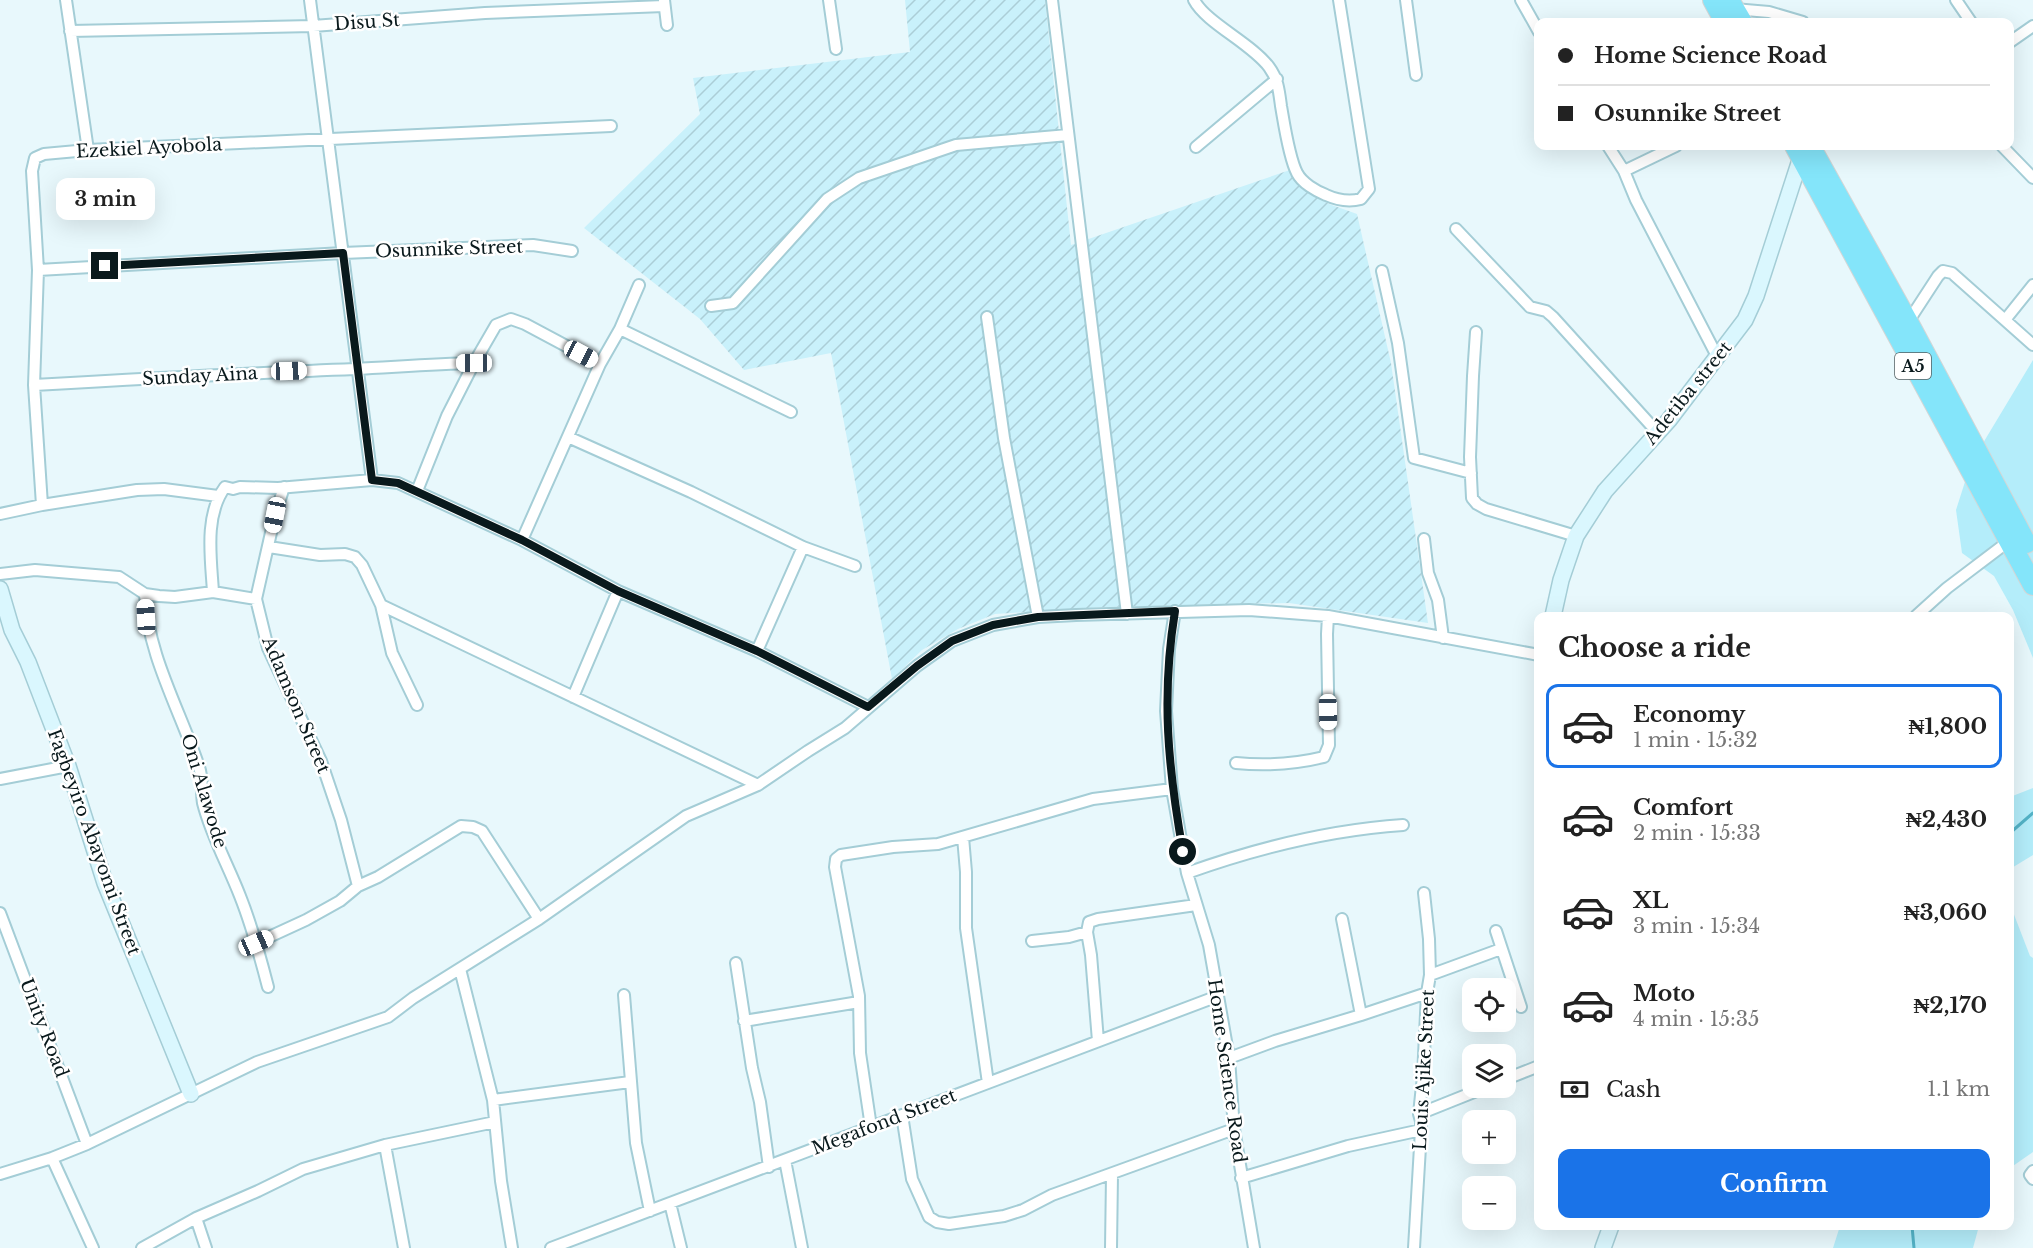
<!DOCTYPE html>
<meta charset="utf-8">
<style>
body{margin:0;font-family:"Libre Baskerville",serif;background:#f2f2f2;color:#222;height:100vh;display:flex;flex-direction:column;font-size:22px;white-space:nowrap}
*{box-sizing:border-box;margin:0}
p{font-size:20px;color:#767676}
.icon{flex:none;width:33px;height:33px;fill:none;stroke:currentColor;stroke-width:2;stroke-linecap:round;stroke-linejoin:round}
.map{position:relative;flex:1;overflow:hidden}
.side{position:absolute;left:1534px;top:612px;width:480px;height:618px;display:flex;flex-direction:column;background:#fff;border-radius:12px;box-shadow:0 6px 24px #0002}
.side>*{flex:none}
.guide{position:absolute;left:1534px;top:18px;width:480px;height:132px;border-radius:12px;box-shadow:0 6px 24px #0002;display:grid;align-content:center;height:132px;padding:0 24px;background:#fff}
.buttons{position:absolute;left:1462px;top:978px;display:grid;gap:12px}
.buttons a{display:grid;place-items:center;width:54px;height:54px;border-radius:12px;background:#fff;box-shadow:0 6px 24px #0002;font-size:30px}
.end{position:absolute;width:27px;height:27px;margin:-14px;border:8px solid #09191c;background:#fff;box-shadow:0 0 0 3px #fff}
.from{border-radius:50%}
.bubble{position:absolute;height:42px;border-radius:12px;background:#fff;box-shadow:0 6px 24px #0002;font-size:20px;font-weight:700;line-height:42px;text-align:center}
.car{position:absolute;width:18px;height:36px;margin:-18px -9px;border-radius:8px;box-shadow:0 0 4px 2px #0007;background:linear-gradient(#fff 24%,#345 0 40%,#fff 0 76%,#345 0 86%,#fff 0)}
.guide b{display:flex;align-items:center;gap:21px;height:57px;font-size:22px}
.guide b+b{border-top:2px solid #e0e0e0}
.guide i{width:15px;height:15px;background:#222}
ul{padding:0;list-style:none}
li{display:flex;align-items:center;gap:18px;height:84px;margin:0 12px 9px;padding:0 12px;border:3px solid transparent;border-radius:12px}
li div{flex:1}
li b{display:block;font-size:22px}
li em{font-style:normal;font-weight:700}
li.on{border-color:#1a73e8}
li>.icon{width:54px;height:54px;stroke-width:1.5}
h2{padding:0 24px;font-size:27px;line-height:72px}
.pay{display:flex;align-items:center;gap:15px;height:66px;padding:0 24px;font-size:22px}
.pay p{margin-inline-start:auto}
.cta{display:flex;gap:12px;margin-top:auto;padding:12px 24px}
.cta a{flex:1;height:69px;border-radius:12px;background:#1a73e8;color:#fff;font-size:24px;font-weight:700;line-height:69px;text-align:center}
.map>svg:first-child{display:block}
.industrial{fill:url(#industrial-furrows)}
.green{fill:#b4edfa}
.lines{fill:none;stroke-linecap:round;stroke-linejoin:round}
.stream{stroke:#53b3c7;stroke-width:3}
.street-casing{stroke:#a4cdd6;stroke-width:14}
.secondary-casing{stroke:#a4cdd6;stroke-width:18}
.highway-casing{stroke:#d3d6d6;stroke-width:22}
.street{stroke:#fff;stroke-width:10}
.secondary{stroke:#daf7fe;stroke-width:15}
.highway{stroke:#84e5fa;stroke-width:20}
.route{stroke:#09191c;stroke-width:8}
.labels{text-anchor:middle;stroke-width:5;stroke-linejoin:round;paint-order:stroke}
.shield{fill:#fff;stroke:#535e60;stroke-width:1.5}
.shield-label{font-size:16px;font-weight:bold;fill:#09191c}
.street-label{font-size:18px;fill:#09191c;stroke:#fff}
</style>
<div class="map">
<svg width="2033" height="1248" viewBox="0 0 2033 1248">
<defs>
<pattern id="industrial-furrows" width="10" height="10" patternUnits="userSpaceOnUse" patternTransform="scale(1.5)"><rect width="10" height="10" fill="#c9f1fb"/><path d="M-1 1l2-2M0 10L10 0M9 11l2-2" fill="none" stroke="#abced7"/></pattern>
</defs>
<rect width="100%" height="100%" fill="#e8f8fc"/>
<path class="industrial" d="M905,0h140l26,245 222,-76 8,17 28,18 28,10 34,149 37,260 -139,-20 -182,4 -112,7 -37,15 -36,21 -30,29 -61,-326 -87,17 -44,-51 -116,-91 116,-114 -7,-36 217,-26z"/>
<path class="green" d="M2033,360v298l-20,-48 -19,-34 -32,-23 -6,-43 15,-47z
M2033,788v67l-23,14v-72z
M2010,893l3,19 17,44 3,2v194l-23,16z
M1840,1226h139l-6,22h-140z"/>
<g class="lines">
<path class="stream" d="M2010,833l23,-20
M1912,1226l2,22"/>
<g class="street-casing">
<path id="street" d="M66,0l22,150
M310,0l62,480
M664,0l3,25
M829,0l7,49
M1052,0l75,614
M1194,0c12,23 57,43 75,67 9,12 10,24 12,39 3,17 8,52 16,67 5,10 19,18 29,22 11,5 23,7 35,4l8,-10 -30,-189
M1406,0l10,75
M1521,0l18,32
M1956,0l15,22
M1734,9l35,3 34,10
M70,31l243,-5 172,-13 179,-7
M2010,42l23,-16
M1608,146l16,25 12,29 82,158
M2002,146l31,32
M1196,147l81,-68
M1624,171l52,-25
M1456,229l74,78 16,4 7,6 105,116
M38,270l305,-17 190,-8 39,6
M1382,271l16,72 16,115 57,15
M711,306l22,-3 94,-104 32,-21 97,-33 112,-10
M987,317l17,121 34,179
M2005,320l28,-35
M1908,322l30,-46 5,-5 9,2 81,72
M620,329l171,83
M1476,332l-3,44 -3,81 2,41 5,6 9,5 90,27
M34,385c107,-6 214,-12 321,-16 40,-2 79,-5 119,-6
M568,437l123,55 112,55 52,19
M284,487l-9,28 -19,84 12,49 53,113 20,59 17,66
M417,491l30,-75 27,-53 22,-38 15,-6 14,5 75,40
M42,505l-8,-120 4,-115 -6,-99 3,-13 9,-4 44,-4 523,-24
M0,514l42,-9 95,-15 27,-1 54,7
M1424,539l4,34 10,27 5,38
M522,540l78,-176 20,-35 19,-44
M269,547l51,8 25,-1 10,3 7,8 19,40 11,48 25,52
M0,574l35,-4 84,7 26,17 14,2 16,1 38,-5 43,7
M213,592c-2,-34 -9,-76 12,-105l8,2 7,-2 38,1 94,-8 26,3 124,57 96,51 139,60 111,56
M145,594c2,60 35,116 54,173 4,11 2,24 4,36 8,32 25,62 37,93 12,30 20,60 28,91
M381,605l377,180
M1175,611l-6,38 -3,62 6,78 15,84 22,72 20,113 5,71 20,119
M1916,616l31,-28 62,-47
M757,651l46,-104
M573,697l45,-106
M1236,763c30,3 59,1 88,-6l5,-12 -2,-111 1,-18
M0,779l68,-13
M963,837l3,35v56l22,155
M1187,873c70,-25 142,-43 216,-48
M0,913l87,231
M1342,919l19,96
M1496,931l25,76
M1032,941l37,-4 18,-5
M256,943l50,-23 34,-19 18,-15 20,-9 83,-51 12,1 9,4 57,88
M736,963l16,105 8,34 9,65
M460,969l33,131 8,81 11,67
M1430,975l71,-26
M624,995l12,148 14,68
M744,1021l115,-19
M1098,1041l-7,-86 -4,-23 2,-10 9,-3 98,-14
M1229,1058l46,-17 86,-26 66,-22
M1506,1079l33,-13
M493,1100l137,-18
M1419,1114l65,-26
M902,1115l10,64 17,38 8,5 12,2 55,-8 19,-6 29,-15 182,-66
M871,1127l-11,-74 -1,-57 -24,-129 1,-8 5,-4 52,-8 45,-3 155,-45 79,-10
M385,1145l19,103
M52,1158l41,90
M785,1160l17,88
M2033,1171l-3,4 3,4
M0,1174l52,-16 35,-14 170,-82 131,-45 25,-19 126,-79 147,-103 72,-31 50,-34 37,-23 72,-62 35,-25 41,-16 45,-8 38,-2 173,-5 79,6 211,39
M1241,1178l107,-32 73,-16
M670,1203l11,45
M196,1218l10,30
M142,1248l54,-30 62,-27 45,-22 82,-24 110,-23
M551,1248l667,-252
M1111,1248l1,-73
M1414,1248l7,-118v-9l-2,-7 4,-38 4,-83 3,-18 -1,-36 -5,-46"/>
</g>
<g class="secondary-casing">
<path id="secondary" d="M0,589l12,41 16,32 40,104 37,117 86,211
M1553,616l8,-36 15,-44 29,-45 64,-71 76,-100 11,-24 45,-139
M1603,1248l8,-22"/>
</g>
<g class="highway-casing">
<path id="highway" d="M1713,0l12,22
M1729,0l13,22
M1795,146l238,439
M1815,155l93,167 118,221"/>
</g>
<use href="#street" class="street"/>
<use href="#secondary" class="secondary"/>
<use href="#highway" class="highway"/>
</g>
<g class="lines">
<path class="route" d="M105,266l238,-13 29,227 26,3 124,57 96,51 139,60 111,56 49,-41 35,-25 41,-16 45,-8 137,-6c-14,86 -7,156 8,241"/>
</g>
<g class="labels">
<rect class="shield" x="1895" y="353" width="36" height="26" rx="4.5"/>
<g class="shield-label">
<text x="1913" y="372">A5</text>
</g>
<g class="street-label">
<text transform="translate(367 22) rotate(-4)" y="6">Disu St</text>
<text transform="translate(149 148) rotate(-3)" y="6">Ezekiel Ayobola</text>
<text transform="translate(449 249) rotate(-2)" y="6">Osunnike Street</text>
<text transform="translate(200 376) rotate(-3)" y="6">Sunday Aina</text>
<text transform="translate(1688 393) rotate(-51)" y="6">Adetiba street</text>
<text transform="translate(296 705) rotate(67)" y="6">Adamson Street</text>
<text transform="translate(204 791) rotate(73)" y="6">Oni Alawode</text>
<text transform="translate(94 842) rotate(70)" y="6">Fagbeyiro Abayomi Street</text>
<text transform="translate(44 1028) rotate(69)" y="6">Unity Road</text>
<text transform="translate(1424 1070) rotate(-87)" y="6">Louis Ajike Street</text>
<text transform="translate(1227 1071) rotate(82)" y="6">Home Science Road</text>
<text transform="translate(884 1122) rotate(-21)" y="6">Megafond Street</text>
</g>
</g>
</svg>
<div class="buttons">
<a><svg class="icon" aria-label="locate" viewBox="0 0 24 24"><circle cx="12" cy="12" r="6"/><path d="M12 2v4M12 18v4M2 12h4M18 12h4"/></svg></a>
<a><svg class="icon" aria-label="layers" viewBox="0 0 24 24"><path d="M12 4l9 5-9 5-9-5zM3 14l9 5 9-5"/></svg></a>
<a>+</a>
<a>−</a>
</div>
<i class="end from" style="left:1183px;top:852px"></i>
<i class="end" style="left:105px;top:266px"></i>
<div class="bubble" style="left:56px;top:178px;width:99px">3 min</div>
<i class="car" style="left:581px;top:354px;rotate:118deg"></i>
<i class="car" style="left:474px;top:363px;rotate:270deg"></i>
<i class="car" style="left:289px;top:371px;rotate:88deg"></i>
<i class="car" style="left:275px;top:515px;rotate:191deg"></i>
<i class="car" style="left:146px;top:617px;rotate:357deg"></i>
<i class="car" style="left:1328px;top:712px;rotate:179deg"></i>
<i class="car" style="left:256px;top:943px;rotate:66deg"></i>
<div class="guide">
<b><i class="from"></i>Home Science Road</b>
<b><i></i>Osunnike Street</b>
</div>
<section class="side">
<h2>Choose a ride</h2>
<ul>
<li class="on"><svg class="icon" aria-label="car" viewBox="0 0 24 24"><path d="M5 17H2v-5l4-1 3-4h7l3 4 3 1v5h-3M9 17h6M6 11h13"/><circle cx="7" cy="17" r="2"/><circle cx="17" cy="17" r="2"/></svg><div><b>Economy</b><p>1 min · 15:32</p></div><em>₦1,800</em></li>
<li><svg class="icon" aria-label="car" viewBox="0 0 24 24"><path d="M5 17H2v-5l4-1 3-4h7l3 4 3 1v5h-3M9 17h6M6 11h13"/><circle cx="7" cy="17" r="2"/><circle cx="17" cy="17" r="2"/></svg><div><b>Comfort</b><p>2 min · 15:33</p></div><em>₦2,430</em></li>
<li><svg class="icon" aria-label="car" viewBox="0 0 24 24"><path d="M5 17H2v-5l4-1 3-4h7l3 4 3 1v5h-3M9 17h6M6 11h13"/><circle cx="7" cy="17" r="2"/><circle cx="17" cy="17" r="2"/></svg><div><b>XL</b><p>3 min · 15:34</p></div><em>₦3,060</em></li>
<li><svg class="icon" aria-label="car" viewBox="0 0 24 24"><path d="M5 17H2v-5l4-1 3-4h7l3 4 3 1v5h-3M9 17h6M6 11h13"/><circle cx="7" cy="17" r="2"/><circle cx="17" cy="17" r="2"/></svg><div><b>Moto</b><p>4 min · 15:35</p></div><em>₦2,170</em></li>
</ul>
<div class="pay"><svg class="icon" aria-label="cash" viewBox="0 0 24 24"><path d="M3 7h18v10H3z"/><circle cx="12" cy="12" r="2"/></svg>Cash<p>1.1 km</p></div>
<div class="cta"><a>Confirm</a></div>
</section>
</div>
